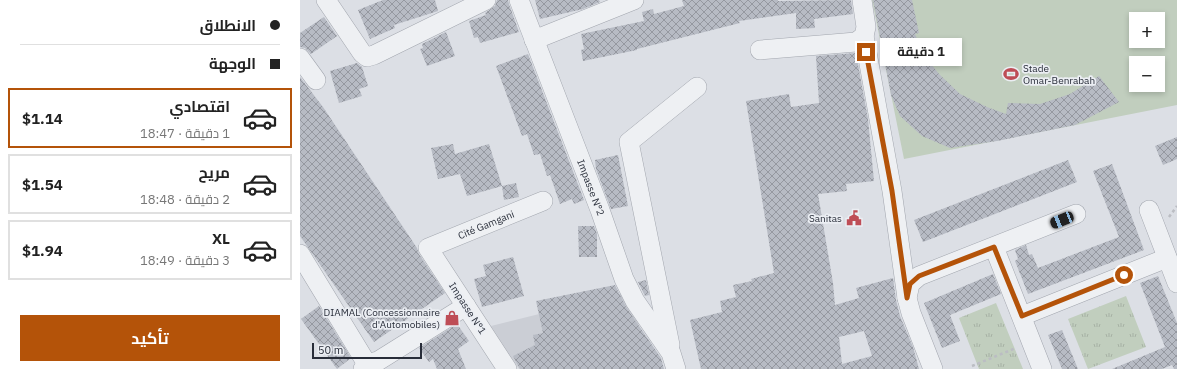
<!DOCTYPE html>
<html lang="ar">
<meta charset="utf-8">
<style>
body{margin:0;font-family:"IBM Plex Sans",Cairo,sans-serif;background:#f6f6f6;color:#222;direction:rtl;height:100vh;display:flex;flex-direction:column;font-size:15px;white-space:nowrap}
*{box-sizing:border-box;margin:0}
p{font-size:13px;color:#767676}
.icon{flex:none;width:22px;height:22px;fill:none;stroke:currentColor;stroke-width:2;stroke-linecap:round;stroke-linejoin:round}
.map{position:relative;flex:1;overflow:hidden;direction:ltr}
.sheet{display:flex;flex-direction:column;background:#fff;width:300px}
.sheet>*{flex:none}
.banner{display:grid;align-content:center;height:88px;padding:0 20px;background:#fff}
.tools{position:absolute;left:829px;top:12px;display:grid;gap:8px}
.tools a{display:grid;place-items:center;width:36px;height:36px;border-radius:0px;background:#fff;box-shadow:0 2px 6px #0003;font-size:20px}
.scale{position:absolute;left:12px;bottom:10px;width:110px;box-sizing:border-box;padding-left:4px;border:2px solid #282d39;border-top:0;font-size:11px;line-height:14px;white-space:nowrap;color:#282d39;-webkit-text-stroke:3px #ebeef3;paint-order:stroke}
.end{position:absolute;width:18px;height:18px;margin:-9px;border:5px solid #b45309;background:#fff;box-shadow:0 0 0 2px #fff}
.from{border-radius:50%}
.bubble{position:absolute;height:28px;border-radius:0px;background:#fff;box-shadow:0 2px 6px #0003;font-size:13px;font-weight:700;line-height:28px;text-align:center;direction:rtl}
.car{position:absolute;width:12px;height:24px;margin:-12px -6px;border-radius:5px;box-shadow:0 0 3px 1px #0007;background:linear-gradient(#222 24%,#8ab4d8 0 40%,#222 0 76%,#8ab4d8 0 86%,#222 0)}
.banner b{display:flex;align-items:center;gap:14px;height:38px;font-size:15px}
.banner b+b{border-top:1px solid #e0e0e0}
.banner i{width:10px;height:10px;background:#222}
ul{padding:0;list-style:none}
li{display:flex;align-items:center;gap:12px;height:60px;margin:0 8px 6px;padding:0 12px;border:2px solid #e0e0e0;border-radius:0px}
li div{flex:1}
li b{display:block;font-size:15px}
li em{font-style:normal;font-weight:700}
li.active{border-color:#b45309}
li>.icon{width:36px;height:36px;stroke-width:1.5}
.cta{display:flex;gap:8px;margin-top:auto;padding:8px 20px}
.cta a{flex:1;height:46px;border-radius:0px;background:#b45309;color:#fff;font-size:16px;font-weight:700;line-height:46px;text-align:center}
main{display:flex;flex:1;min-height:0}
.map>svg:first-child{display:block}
.built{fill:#cbced5}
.grass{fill:url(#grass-tufts)}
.garden{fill:#c1cebe;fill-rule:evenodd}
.building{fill:url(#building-cross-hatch);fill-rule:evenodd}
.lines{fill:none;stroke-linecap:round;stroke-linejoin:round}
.minor-casing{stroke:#a2a6ae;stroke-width:20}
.path{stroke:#bbbdc3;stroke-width:2.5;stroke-dasharray:3 3;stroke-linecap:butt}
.minor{stroke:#eef0f3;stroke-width:19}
.route{stroke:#b45309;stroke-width:5}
.labels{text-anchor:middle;stroke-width:3.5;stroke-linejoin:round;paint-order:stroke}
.poi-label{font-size:10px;fill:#282d39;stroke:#ebeef3;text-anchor:end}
.street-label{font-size:10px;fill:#282d39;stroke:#ebeef3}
</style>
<main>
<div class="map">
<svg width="877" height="369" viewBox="0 0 877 369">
<defs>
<pattern id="grass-tufts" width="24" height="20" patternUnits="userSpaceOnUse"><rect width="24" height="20" fill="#c1cebe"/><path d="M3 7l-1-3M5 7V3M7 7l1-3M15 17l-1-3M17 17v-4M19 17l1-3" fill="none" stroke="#a6b1a4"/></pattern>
<pattern id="building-cross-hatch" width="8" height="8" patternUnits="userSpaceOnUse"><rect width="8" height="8" fill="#b7bbc4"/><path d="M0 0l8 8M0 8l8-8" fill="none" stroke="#9598a0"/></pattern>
</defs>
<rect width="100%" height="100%" fill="#dcdfe5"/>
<path class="built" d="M328,292l25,77h-134l-28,-43z"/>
<path class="grass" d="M826,296l20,51 -58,22 -20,-50z
M696,303l27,66h-44l-20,-51z"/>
<path class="garden" d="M572,0h305v105l-273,54zM836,19h22v22h-22zM836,63h22v22h-22z"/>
<path class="building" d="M83,0h52l3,11 -44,14 1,3 -25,11 -12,-29z
M197,0h11l1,4 10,28 -39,11 -2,-6 -4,1 -5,-17 17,-6 -1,-2 10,-7z
M235,0h64l1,2 -17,7 -43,10z
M382,0h96v1l73,-1 2,14 -39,5 1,9 -19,1v-16l-57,8 1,2 -103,26v1l-54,11 -2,-11 3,-1 -3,-15 63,-13 -2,-9 11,-3 1,5 30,-8z
M573,0h39l7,33 -4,1 9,21 15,19 21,20 27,13 19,7 2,-11 32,1 30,-10 29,-18 20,26 -44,23 -78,16 -47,7 -28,-12 -22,-20 -9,-21z
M24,17l13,19 -26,18 -6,-6 -5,-1v-14z
M146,32l9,24 -28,10 -7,-17 3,-1 -1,-4z
M556,53l12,66 6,62 -28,3 1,7 -29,3 15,89 2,22 24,-7 -3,-10 37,-10 3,22 4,16 13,31 6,22h-218l-11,-49 32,-8 -2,-11 16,-4 -3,-12 19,-4 -1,-2 23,-6 -28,-172 43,-7 2,13 28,-4 -3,-47zM564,331l8,25 -30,8 -3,-27z
M228,54l56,146 -10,4 -2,-5 -12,5 -10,-29 -3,1 -7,-22 -6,1 -7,-21 -5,2 -26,-70z
M57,63l5,4 6,19 -9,3 3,7 -23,7 -9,-32z
M0,77l23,30 94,141 2,6 26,39 -71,49 -74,-106z
M877,137v22l-14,6 -8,-19z
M153,144l2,10 34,-10 13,42 14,-3 3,14 -15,3 -2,-14 -35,10 -7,-22 -22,5 -7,-31z
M318,155l10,51 -17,3 -15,-40 -1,-9z
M768,160l9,22 -154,60 -9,-22z
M812,164l32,86 -116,44 -13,-33 3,-2 -3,-9 11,-5 3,10 3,-1 6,14 81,-31 -26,-66z
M278,226h16l3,8v23h-18z
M213,257l11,39 -42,11 -8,-28 12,-3 -3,-11z
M693,274l8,20 -51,21 10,26 -18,7 -18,-45z
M858,276l19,47v46h-3l-2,-4 -10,4h-50l53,-22 -25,-64z
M346,280l3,15 -4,1 -7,-14z
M315,285l11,22 35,51 3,11h-144l-7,-13 22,-11 -2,-10 10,-2 -7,-32z
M19,306l32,52 -14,11 -36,-50z
M157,324l12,17 -11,8 8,20h-29l-4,-10 -4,3 -10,-14z
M762,330l16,39h-16l-14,-34z"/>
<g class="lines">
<g class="minor-casing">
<g id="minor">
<path d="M26,0l36,53 5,4 7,-2 112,-55"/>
<path id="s1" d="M219,0l81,210 24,69 11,22 36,52 5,16"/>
<path d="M564,36l28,155 15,107"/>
<path d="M234,40l100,-40"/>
<path d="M460,50l96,-8 8,-6 2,-9 -4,-27"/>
<path d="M0,58l16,22"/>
<path d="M849,210l28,73"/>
<path d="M694,247l48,122"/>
<path d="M0,254l67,110"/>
<path d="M722,316l145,-58"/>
<path d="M370,345l-41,-203 68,-55"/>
<path d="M63,369l4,-5 11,-3 88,-55"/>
<path id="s2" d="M207,369l-79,-121 115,-47"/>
<path d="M633,369l-22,-56 -4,-15 3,-14 9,-8 157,-62"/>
</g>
</g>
<path class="path" d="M869,217l8,-11
M672,366l44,-18"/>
<use href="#minor" class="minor"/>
</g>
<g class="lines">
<path class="route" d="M566,52l26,139 15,107 3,-14 9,-8 75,-29 28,69 102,-41"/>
</g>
<defs>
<g id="stadium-bare" transform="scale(1.2)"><path d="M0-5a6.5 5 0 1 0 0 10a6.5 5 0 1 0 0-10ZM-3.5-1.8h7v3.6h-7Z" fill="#be4d56" stroke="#ebeef3" stroke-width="2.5" paint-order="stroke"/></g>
<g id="civic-bare" transform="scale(1.2)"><path d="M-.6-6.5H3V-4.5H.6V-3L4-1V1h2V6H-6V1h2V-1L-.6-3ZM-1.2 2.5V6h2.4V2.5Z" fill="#be4d56" stroke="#ebeef3" stroke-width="2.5" paint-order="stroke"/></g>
<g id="shop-bare" transform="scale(1.2)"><path d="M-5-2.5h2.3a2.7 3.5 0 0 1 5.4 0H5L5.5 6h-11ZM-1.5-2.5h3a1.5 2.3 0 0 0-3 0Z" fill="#be4d56" stroke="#ebeef3" stroke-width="2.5" paint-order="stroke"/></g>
</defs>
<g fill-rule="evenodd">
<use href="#stadium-bare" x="711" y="74"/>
<use href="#civic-bare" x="554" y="218"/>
<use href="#shop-bare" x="152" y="318"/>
</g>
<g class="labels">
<g class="poi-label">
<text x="723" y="72" text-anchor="start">Stade<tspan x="723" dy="12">Omar-Benrabah</tspan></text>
<text x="542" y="222">Sanitas</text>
<text x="140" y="316">DIAMAL (Concessionnaire<tspan x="140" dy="12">d'Automobiles)</tspan></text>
</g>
<g class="street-label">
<text dy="4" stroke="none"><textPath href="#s1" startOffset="201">Impasse N°2</textPath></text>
<text dy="4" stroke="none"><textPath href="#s2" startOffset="207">Cité Gamgani</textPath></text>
<text transform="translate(168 308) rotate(57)" y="4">Impasse N°1</text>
</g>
</g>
</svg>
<div class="tools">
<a>+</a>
<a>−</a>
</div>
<div class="scale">50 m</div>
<i class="end from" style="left:824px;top:275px"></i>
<i class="end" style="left:566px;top:52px"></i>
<div class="bubble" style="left:580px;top:38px;width:82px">1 دقيقة</div>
<i class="car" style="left:762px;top:220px;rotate:248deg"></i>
</div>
<section class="sheet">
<div class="banner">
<b><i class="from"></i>الانطلاق</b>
<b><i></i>الوجهة</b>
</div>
<ul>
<li class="active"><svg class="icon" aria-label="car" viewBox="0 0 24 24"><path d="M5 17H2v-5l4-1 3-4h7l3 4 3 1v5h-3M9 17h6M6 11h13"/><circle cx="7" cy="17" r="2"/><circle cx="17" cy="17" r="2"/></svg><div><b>اقتصادي</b><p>1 دقيقة · 18:47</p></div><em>$1.14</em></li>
<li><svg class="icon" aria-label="car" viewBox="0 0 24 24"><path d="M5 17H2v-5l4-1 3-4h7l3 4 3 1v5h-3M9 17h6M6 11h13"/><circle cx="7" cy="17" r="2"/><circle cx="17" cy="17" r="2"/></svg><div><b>مريح</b><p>2 دقيقة · 18:48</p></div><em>$1.54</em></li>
<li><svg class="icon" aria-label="car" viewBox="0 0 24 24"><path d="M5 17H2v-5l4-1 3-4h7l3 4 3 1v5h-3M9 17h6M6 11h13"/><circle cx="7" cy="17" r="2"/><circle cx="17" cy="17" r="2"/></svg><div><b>XL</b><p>3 دقيقة · 18:49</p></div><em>$1.94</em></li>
</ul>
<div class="cta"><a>تأكيد</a></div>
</section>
</main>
